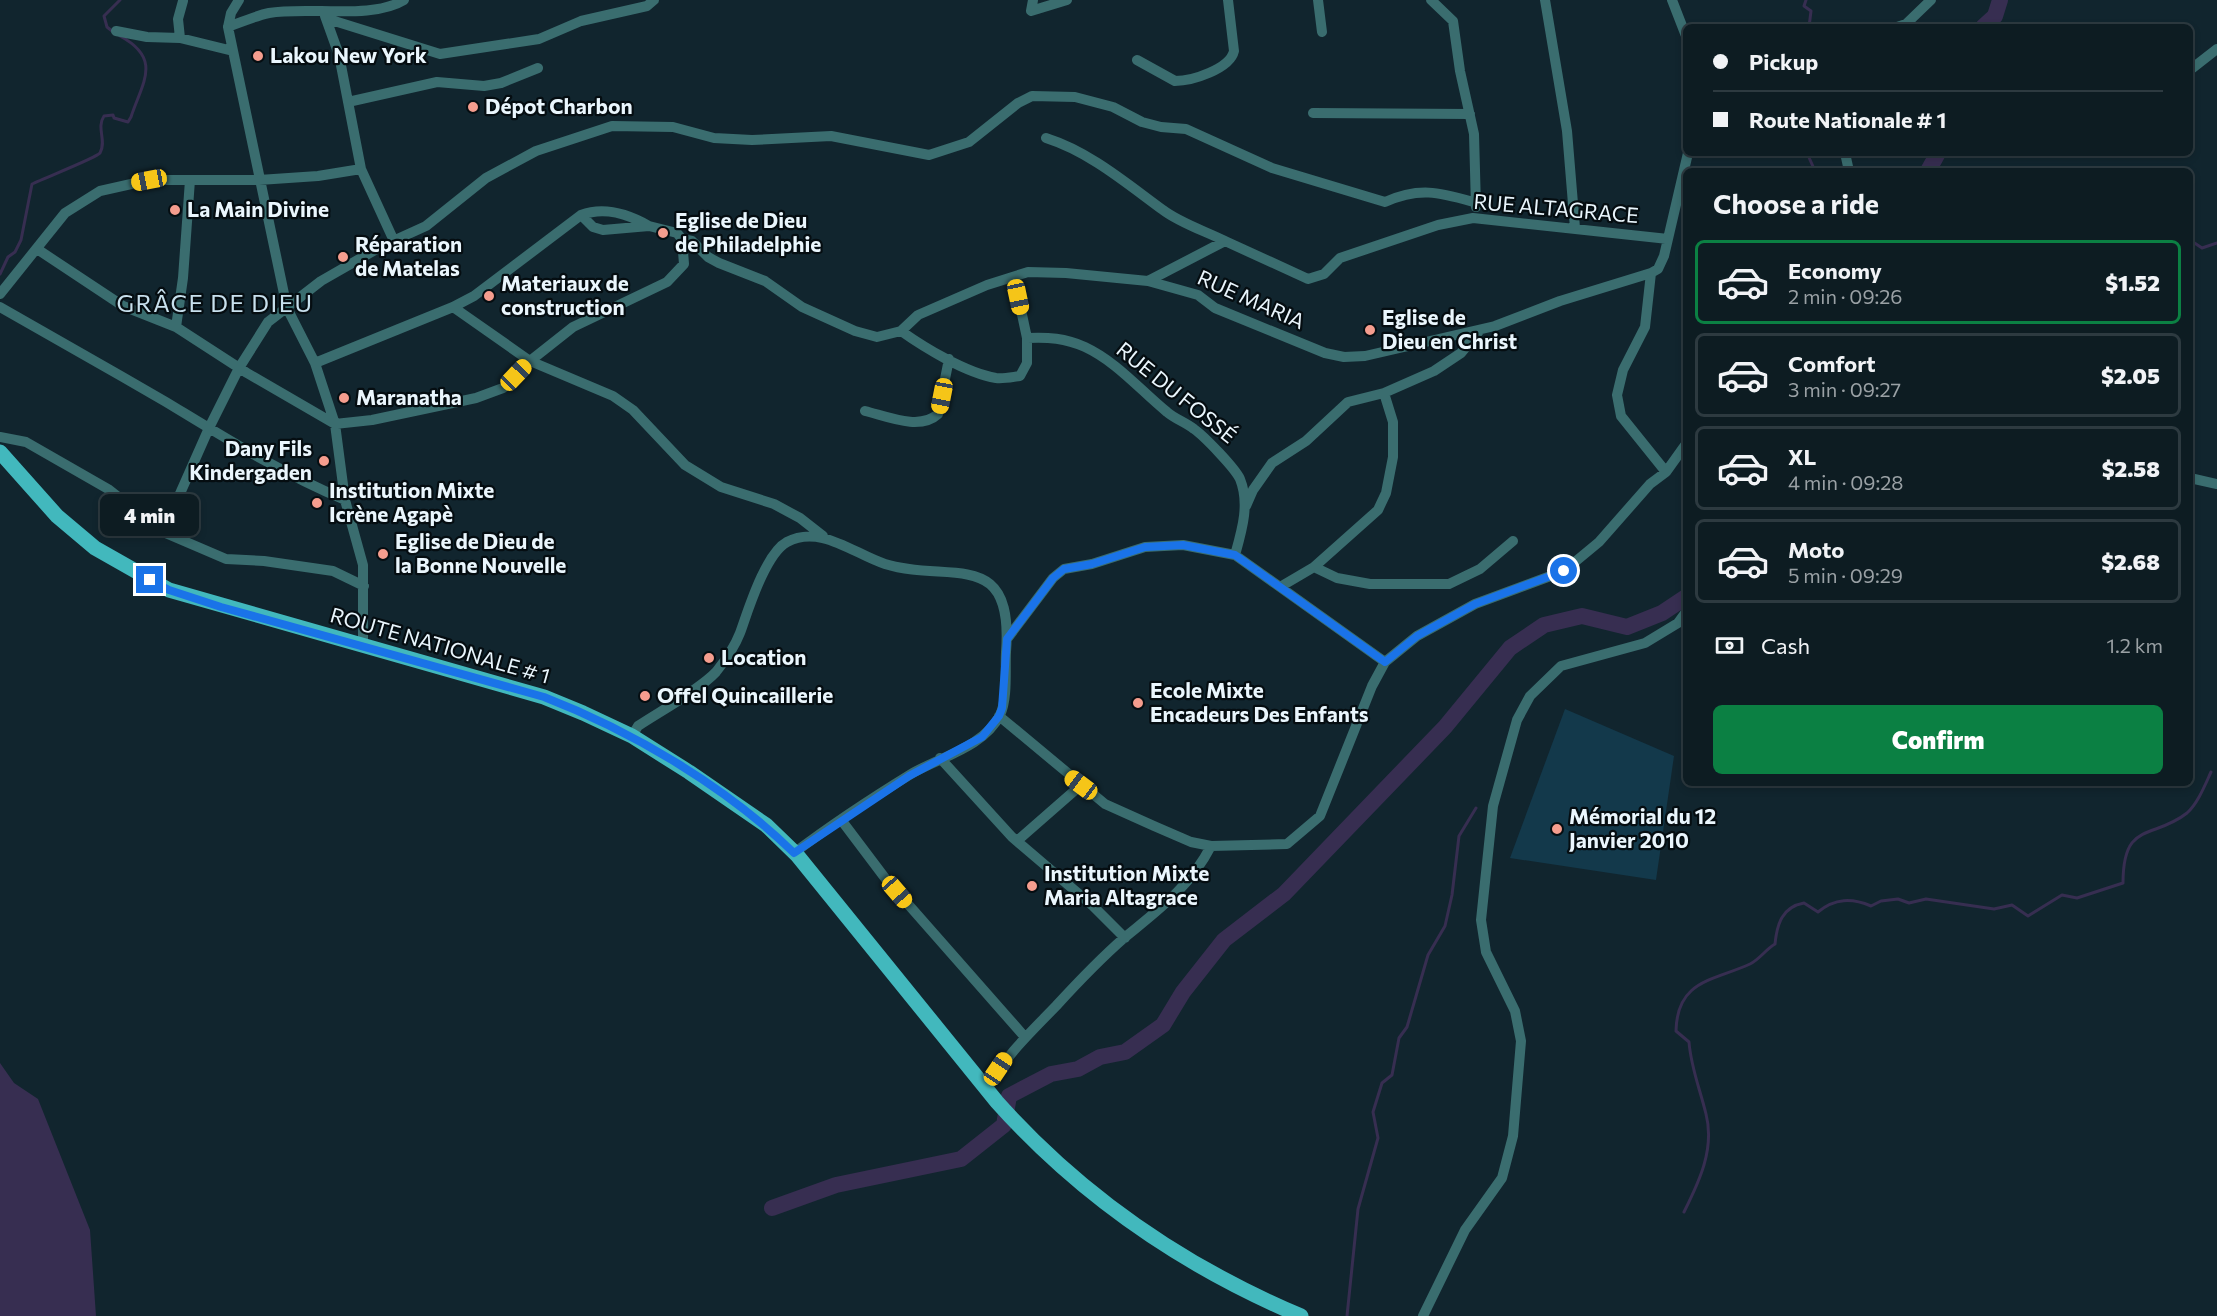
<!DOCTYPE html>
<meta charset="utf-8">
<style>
body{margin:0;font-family:Commissioner,sans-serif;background:#16252a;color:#f1f3f6;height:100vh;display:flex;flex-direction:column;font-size:22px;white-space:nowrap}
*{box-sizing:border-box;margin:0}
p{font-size:20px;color:#9aa1a5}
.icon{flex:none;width:33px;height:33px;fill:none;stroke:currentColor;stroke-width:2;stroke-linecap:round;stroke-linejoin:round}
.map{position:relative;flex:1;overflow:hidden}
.panel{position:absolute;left:1683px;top:168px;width:510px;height:618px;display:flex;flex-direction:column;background:#0d1c22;border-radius:9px;box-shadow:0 3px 9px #0003,0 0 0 2px #2d3a40}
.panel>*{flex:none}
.hud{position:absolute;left:1683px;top:24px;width:510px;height:132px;border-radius:9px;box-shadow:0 3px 9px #0003,0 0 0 2px #2d3a40;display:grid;align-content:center;height:132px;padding:0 30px;background:#0d1c22}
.end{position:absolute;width:27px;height:27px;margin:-14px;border:8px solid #1a73e8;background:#fff;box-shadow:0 0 0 3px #fff}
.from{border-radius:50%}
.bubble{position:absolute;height:42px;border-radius:9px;background:#0d1c22;box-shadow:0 3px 9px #0003,0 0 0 2px #2d3a40;font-size:20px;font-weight:800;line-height:42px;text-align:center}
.car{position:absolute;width:18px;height:36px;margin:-18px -9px;border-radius:8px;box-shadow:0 0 4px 2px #0007;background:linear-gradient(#f5c518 24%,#345 0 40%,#f5c518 0 76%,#345 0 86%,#f5c518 0)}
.hud b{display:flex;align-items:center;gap:21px;height:57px;font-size:22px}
.hud b+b{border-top:2px solid #2d3a40}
.hud i{width:15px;height:15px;background:#f1f3f6}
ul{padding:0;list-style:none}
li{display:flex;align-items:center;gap:18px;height:84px;margin:0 12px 9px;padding:0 18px;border:3px solid #2d3a40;border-radius:9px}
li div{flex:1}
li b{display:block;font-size:22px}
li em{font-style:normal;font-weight:800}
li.active{border-color:#0b8043}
li>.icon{width:54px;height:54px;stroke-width:1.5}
h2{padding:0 30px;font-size:27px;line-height:72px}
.pay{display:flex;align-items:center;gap:15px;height:66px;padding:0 30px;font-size:22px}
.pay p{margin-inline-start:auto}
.primary-button{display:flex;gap:12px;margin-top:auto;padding:12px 30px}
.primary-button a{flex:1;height:69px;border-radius:9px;background:#0b8043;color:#fff;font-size:24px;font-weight:800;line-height:69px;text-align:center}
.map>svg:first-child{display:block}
.green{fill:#13394b}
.water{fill:#372e51}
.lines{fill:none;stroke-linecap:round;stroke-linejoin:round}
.stream{stroke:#372e51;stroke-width:3}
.river{stroke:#372e51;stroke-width:16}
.minor{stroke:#3a6d6f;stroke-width:10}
.primary{stroke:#42b8bd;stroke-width:15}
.route{stroke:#1a73e8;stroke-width:8}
.poi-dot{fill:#f59d8e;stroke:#050d11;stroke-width:2}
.labels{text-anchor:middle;stroke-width:4.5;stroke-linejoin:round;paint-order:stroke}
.poi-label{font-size:21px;font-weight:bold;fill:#eaf6fd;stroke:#050d11;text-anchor:start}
.street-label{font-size:21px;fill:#eaf6fd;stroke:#050d11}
.quarter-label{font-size:24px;letter-spacing:1.5px;fill:#c8e0ed;stroke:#050d11}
</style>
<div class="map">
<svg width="2217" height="1316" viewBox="0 0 2217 1316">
<rect width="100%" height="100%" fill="#11252e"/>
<path class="green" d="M1565,709l109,47 -18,124 -146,-22z"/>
<path class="water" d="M0,1063l14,20 24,16 52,131 6,86h-96z"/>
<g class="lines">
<path class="stream" d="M1806,0l-2,6 7,5 -2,16
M112,31l-5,-4 -3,-11 16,-16
M1807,153l8,18
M2190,240l12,8 15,-5
M0,274l8,-17 7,-5 6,-12 11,-56c12,-6 64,-26 68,-31 7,-12 -4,-25 4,-37l9,-1 1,3 14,4 3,-5c11,-34 32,-58 -11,-81
M1684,1212c15,-30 31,-63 22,-98 -6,-25 -15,-46 -17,-72l-13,-11c1,-51 37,-50 74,-67 10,-5 15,-14 25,-20 2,-20 7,-37 29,-41l14,9c17,-14 34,-14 53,-6l10,-5 17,-2 11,4 17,-4 68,10 18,-4 16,11 34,-21 15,3 46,-15c0,-63 30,-43 64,-70 11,-10 18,-28 24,-41
M1347,1316l11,-107 20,-71 -5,-26 9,-29 10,-8 7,-37 8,-11 21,-72 17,-29 7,-31 7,-59 17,-28"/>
<path class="river" d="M1983,27l12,-11 5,-16
M1928,171l10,-18
M772,1208l64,-23 125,-26 43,-34 5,-29 42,-22 27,-5 22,-12 25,-5 38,-27 20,-33 41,-52 60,-46 161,-167 65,-79 34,-23 38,-9 45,11 35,-14 24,-16"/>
<path class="minor" d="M1033,0l-2,11 36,-11
M1318,0l4,32
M1431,0l22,21 7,50 14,63 2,73
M1545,0l22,131 8,97
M1672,0l14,36
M325,16l14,39 22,114 33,72
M328,19l112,35 99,-15 42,-18 66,-15 7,-6
M228,27l3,-14 8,-13
M1897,27l9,-3 25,-24
M116,31l31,6 33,1 53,13
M180,38l-2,-19 5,-18
M1137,60l38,21c17,0 55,-12 59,-30l-6,-51
M2190,70l27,-21
M348,102l89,-20 47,4 17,-3 37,-15
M1313,113l157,1
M1046,138c44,14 80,45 117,72 17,13 42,21 62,31
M1845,153l4,18
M581,215l12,12 10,3 46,-4 28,7 5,6 10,2 16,16 11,6 46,18 37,26 53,24 22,6 24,-6 17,-16 69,-30 41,-13 38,1 82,8 50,14 17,13 110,45 19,4 21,-1 130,-30 65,-25 91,-28 7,-4 6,-13 24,-103
M37,249l86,57 53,21 71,46 88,51 37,-4 104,-22 27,-10 27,-27 43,-34 94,-45 17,-18 -2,-25
M1014,277l13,61c21,-1 38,0 58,9 32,15 55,43 82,65 8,7 18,10 27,17 10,7 41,39 46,50 10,25 2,51 -5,76l150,107
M1148,281l77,-40 83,38 16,-5 16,-16 98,-33 35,-7 195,21
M0,294l65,-81 35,-22 49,-11h110l59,-4 43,-7
M0,307c56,32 111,63 166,95 61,37 113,70 179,98
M453,307l77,54 83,35 20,14 52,55 36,22 53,17 26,14 23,18
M176,327l7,-49 7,-98
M901,331c24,17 65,42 95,47 7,1 16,-1 24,-2l7,-13v-25
M315,363l138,-56 21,-11 107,-81c24,-9 47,-1 68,11
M865,411c21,5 55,20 73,3l11,-55
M0,437l26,5 82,47 55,43 63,27 38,2 69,10 31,15
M1666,472l20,-28
M2190,478l27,6
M1246,506l7,-16 19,-27 34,-22 42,-39 36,-9 50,-22 27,-18 18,-22
M163,532l46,-104 30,-60 29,-46 53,-41 61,-35 44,-20 60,-48 50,-27 76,-25 61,1 41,11 38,2 79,-4 98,19 40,-13 49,-39 14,-7 43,1 38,10 29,15 19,5 25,2 86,39 113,34c36,-16 56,-9 92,1
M1314,567l64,-57 8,-17 7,-36v-35l-9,-29
M1280,587l34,-20 23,11 33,6h79l31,-15 33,-28
M1007,639l46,-61 11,-9 28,-5 53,-17 38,-2 52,10
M363,645v-80l-18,-65 -10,-76 -20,-61 -28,-55 -59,-281c13,-5 27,-11 41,-14 39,-7 103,7 135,-13
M999,716l106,88 49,22 37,16 20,4 76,-2 33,-28 52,-130 13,-24 32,-26 58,-32 89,-33 35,-29 51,-58 16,-12 -45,-56 -4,-21 6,-25 22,-43 6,-54
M632,736l6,-10c21,-14 61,-36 78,-54 8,-10 19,-26 24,-39 8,-22 25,-79 47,-91 33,-18 67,12 98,22 65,20 129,-18 121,88 -1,18 2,46 -6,63 -16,32 -60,42 -89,59 -39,24 -80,51 -117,79
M940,758l72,79 81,69 32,32
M842,821l43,57 139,158
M1017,841l64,-56
M987,1089c18,-33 43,-56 69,-83 22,-24 44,-47 68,-68 34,-28 66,-51 87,-92
M1423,1316l42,-86 37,-52 11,-42 8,-95 -6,-30 -29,-59 -5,-32 12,-114 24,-86 13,-24 31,-30 84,-23 33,-20 8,-11"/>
<path class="primary" d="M0,452l57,64 38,32 74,42 375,107 39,16 49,23 57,36 77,53 31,30 200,247c84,94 188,165 304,214"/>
</g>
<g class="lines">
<path class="route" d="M150,580l19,10 52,17 323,90c88,34 183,90 250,156l115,-77 73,-39 17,-21 3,-8 5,-69 46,-61 11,-9 28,-5 53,-17 38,-2 52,10 150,107 32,-26 58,-32 89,-33"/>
</g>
<g class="poi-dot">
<circle cx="258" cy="56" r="6"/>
<circle cx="473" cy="107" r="6"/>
<circle cx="175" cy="210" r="6"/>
<circle cx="663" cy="233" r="6"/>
<circle cx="343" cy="257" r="6"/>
<circle cx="489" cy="296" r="6"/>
<circle cx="1370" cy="330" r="6"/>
<circle cx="344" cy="398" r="6"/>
<circle cx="324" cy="461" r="6"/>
<circle cx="317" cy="503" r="6"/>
<circle cx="383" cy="554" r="6"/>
<circle cx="709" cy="658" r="6"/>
<circle cx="645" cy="696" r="6"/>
<circle cx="1138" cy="703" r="6"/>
<circle cx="1557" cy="829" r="6"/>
<circle cx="1032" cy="886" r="6"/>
</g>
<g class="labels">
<g class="poi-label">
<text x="270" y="63">Lakou New York</text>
<text x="485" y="114">Dépot Charbon</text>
<text x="187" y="217">La Main Divine</text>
<text x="675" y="228">Eglise de Dieu<tspan x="675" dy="24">de Philadelphie</tspan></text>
<text x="355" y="252">Réparation<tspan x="355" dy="24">de Matelas</tspan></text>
<text x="501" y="291">Materiaux de<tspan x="501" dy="24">construction</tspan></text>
<text x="1382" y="325">Eglise de<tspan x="1382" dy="24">Dieu en Christ</tspan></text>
<text x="356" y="405">Maranatha</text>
<text x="312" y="456" text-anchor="end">Dany Fils<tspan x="312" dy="24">Kindergaden</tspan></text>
<text x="329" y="498">Institution Mixte<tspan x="329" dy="24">Icrène Agapè</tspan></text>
<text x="395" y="549">Eglise de Dieu de<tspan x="395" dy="24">la Bonne Nouvelle</tspan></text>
<text x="721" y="665">Location</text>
<text x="1150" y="698">Ecole Mixte<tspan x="1150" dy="24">Encadeurs Des Enfants</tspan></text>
<text x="657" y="703">Offel Quincaillerie</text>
<text x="1569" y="824">Mémorial du 12<tspan x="1569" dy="24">Janvier 2010</tspan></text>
<text x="1044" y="881">Institution Mixte<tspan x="1044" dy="24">Maria Altagrace</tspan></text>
</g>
<g class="street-label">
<text transform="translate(1556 209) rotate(5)" y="7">RUE ALTAGRACE</text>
<text transform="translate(1251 300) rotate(24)" y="7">RUE MARIA</text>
<text transform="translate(1176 393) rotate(39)" y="7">RUE DU FOSSÉ</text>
<text transform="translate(440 646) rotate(16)" y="7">ROUTE NATIONALE # 1</text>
</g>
<g class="quarter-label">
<text x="215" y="312">GRÂCE DE DIEU</text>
</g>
</g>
</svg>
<i class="end from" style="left:1564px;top:571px"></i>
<i class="end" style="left:150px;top:580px"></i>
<div class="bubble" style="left:100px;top:494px;width:99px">4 min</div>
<i class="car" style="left:149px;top:180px;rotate:259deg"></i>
<i class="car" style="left:1018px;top:297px;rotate:168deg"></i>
<i class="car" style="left:516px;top:375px;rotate:44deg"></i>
<i class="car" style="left:942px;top:396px;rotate:191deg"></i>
<i class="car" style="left:1081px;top:785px;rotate:307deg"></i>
<i class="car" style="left:897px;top:892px;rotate:139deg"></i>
<i class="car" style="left:998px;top:1069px;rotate:34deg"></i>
<div class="hud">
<b><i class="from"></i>Pickup</b>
<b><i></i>Route Nationale # 1</b>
</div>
<section class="panel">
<h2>Choose a ride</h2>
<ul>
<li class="active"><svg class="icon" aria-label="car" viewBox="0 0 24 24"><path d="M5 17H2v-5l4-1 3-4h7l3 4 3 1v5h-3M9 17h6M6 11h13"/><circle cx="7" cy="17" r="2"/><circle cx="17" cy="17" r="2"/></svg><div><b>Economy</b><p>2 min · 09:26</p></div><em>$1.52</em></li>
<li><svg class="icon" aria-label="car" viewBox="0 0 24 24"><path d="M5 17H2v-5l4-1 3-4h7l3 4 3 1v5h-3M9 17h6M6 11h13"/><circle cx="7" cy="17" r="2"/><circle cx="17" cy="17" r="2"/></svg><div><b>Comfort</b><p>3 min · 09:27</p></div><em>$2.05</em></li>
<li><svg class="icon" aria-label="car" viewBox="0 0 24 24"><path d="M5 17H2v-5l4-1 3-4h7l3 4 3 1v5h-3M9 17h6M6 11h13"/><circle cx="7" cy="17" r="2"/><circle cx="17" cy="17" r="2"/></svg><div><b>XL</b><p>4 min · 09:28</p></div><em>$2.58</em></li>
<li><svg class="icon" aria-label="car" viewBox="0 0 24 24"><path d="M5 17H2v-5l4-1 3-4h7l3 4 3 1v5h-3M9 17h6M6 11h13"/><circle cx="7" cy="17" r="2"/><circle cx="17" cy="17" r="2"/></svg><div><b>Moto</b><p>5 min · 09:29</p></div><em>$2.68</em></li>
</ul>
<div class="pay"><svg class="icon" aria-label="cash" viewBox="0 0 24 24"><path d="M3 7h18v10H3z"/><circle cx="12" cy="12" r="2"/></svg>Cash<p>1.2 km</p></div>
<div class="primary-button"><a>Confirm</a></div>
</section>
</div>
